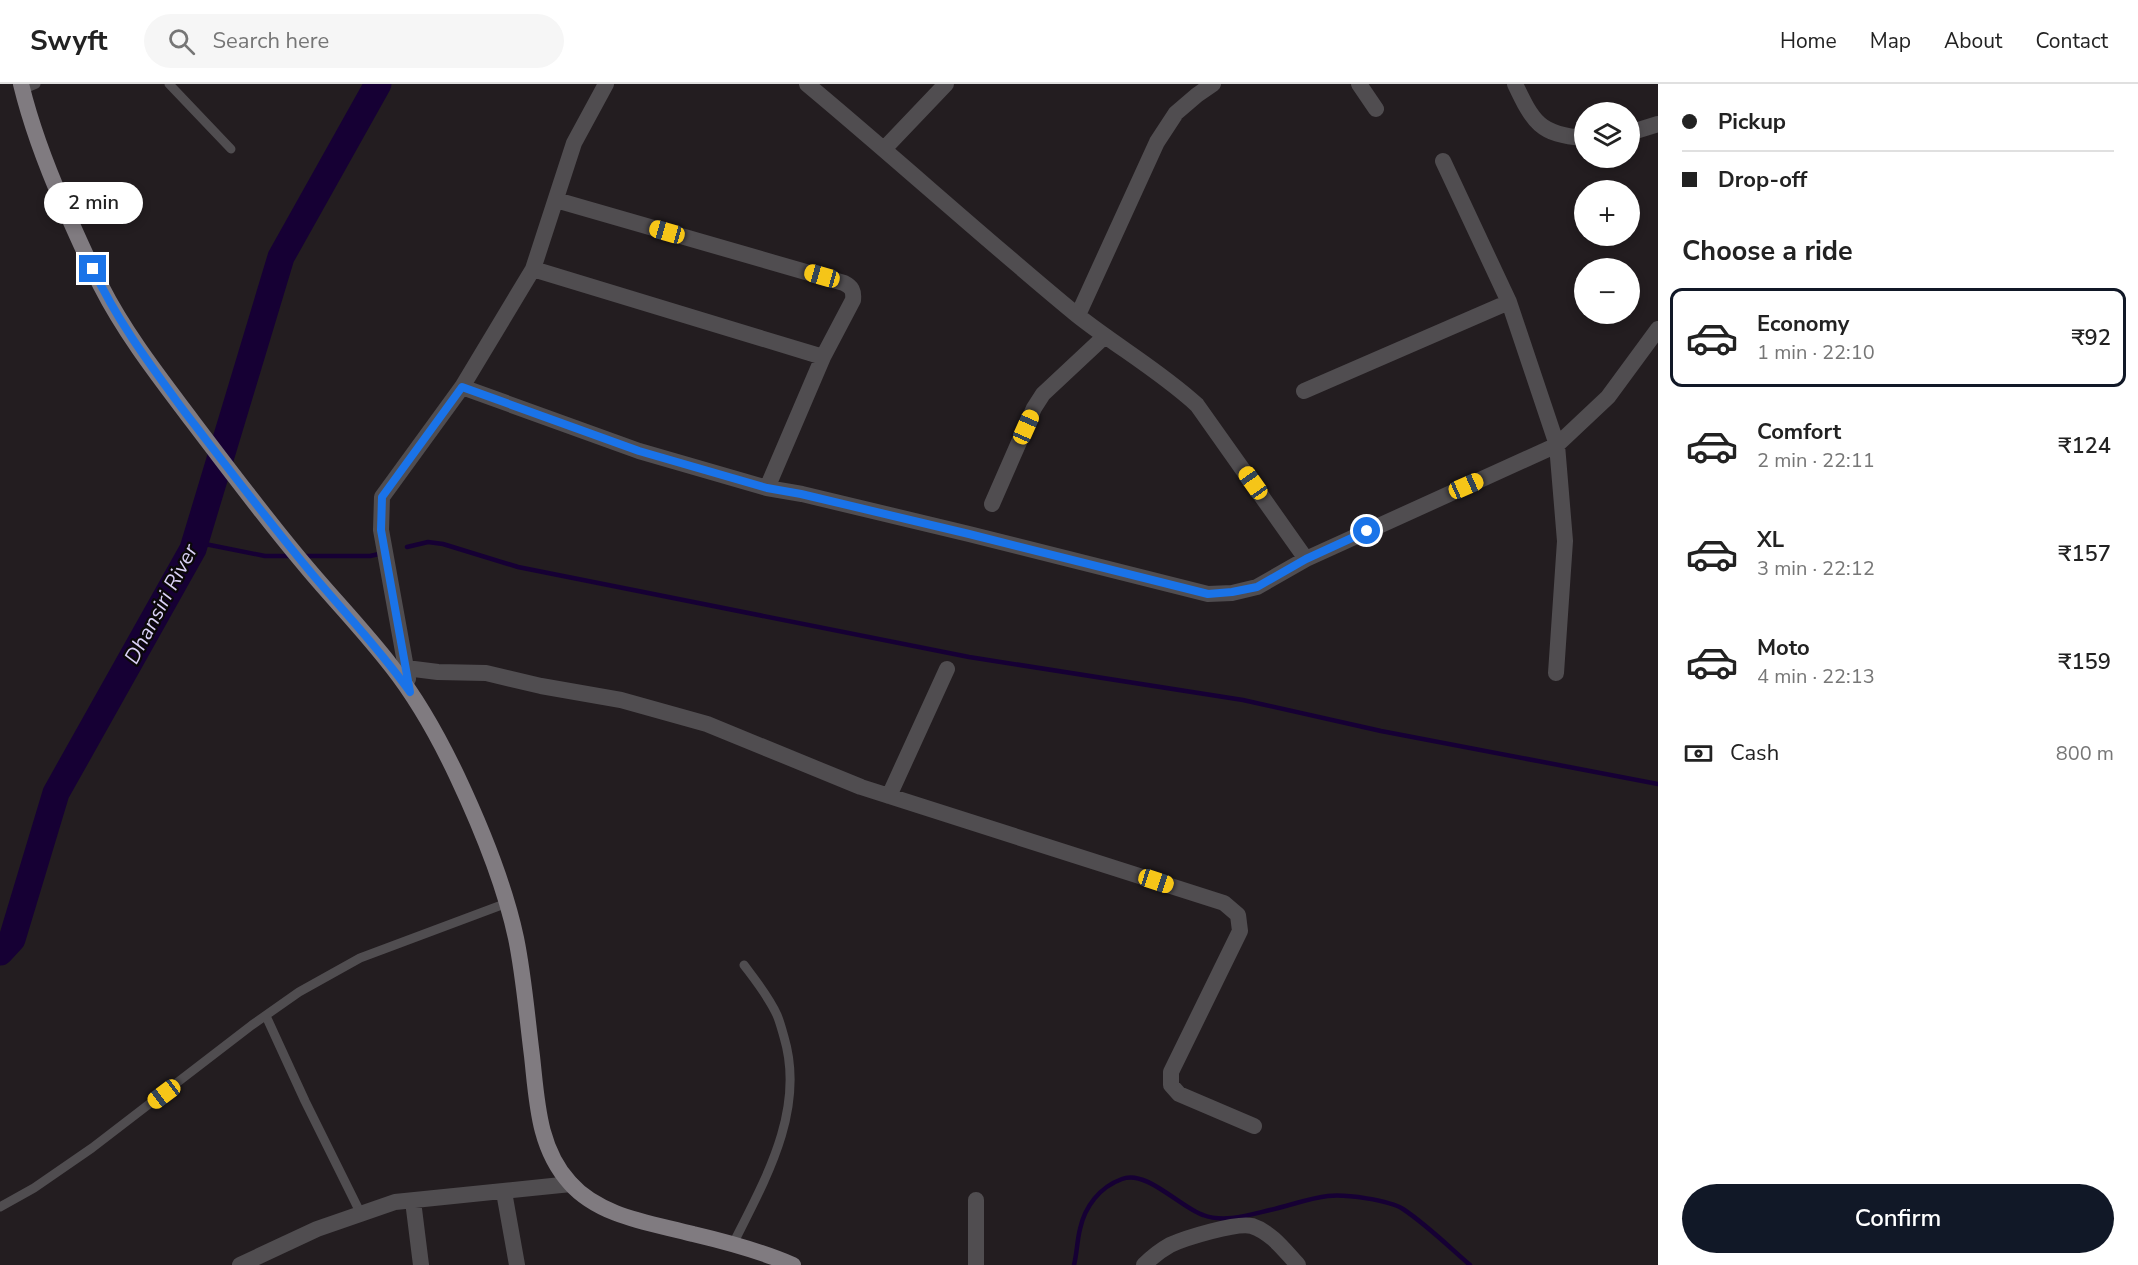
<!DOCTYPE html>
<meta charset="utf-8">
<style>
body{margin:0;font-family:"Nunito Sans",sans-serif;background:#f6f6f6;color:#222;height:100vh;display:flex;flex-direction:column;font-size:22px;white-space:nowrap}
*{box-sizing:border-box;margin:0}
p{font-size:20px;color:#767676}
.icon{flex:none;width:33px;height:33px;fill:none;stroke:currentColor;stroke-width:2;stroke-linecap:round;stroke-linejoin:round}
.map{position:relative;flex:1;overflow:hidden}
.panel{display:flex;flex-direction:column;background:#fff;width:480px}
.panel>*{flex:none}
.guide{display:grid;align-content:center;height:132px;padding:0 24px;background:#fff}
.fabs{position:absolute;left:1574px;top:18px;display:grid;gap:12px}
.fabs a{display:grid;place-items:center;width:66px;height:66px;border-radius:50%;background:#fff;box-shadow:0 3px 9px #0003;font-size:30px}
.end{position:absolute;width:27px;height:27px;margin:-14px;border:8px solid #1a73e8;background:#fff;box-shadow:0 0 0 3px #fff}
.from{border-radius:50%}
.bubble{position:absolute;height:42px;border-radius:21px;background:#fff;box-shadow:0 3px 9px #0003;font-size:20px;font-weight:600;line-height:42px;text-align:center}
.car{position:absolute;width:18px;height:36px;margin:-18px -9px;border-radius:8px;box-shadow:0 0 4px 2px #0007;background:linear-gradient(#f5c518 24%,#345 0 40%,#f5c518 0 76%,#345 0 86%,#f5c518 0)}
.guide b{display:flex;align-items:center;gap:21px;height:57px;font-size:22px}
.guide b+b{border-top:2px solid #e0e0e0}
.guide i{width:15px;height:15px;background:#222}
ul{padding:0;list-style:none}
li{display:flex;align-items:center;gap:18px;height:99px;margin:0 12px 9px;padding:0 12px;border:3px solid transparent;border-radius:12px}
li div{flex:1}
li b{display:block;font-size:22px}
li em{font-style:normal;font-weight:600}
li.active{border-color:#111827}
li>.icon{width:54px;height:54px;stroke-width:1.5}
h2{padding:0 24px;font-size:27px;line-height:72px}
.pay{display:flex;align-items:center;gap:15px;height:66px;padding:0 24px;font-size:22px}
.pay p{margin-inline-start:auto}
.primary-button{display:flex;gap:12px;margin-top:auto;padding:12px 24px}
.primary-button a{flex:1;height:69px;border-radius:36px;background:#111827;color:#fff;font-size:24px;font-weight:600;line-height:69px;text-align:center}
header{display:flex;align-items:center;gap:36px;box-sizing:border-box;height:84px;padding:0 30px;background:#fff;border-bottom:2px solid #e0e0e0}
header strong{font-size:28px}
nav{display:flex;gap:33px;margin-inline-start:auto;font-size:21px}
.search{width:420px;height:54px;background:#f6f6f6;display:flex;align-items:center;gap:15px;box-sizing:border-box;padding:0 21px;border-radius:33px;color:#767676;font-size:22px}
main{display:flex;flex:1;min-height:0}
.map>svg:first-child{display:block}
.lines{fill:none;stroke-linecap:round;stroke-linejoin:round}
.stream{stroke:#160034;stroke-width:4.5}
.river{stroke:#160034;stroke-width:27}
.service{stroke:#504d50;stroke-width:9}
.minor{stroke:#504d50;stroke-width:16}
.primary{stroke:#807b80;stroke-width:16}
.route{stroke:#1a73e8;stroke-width:8}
.labels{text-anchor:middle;stroke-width:4.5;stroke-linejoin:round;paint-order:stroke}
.water-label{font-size:21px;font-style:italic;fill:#dad1f6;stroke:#0b0809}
</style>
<header>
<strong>Swyft</strong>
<div class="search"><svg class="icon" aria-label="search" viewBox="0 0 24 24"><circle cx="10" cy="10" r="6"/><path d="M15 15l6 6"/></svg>Search here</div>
<nav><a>Home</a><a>Map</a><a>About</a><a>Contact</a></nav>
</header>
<main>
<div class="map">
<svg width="1658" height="1181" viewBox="0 0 1658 1181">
<rect width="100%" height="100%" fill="#231d20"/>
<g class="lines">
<path class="stream" d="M195,458l70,14h25
M407,463l21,-5 15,2 75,23 451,90 274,43 138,31 277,53
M304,472h66l9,-2
M1074,1181c3,-12 3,-24 6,-36 5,-23 20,-42 42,-50 24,-10 59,29 81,36 21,8 46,0 67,-5 19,-4 39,-12 58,-14 17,-2 61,4 75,13 24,16 45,37 67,56"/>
<path class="river" d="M0,868l12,-13 44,-146 137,-244 88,-292 97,-173"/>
<path class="service" d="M169,0l62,65
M22,6l14,-6
M266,932l39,85 55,111
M0,1123l34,-19 58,-40 160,-123 47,-33 61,-34 147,-55
M733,1160c32,-64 73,-134 51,-207 -2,-7 -4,-15 -7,-22 -8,-18 -21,-34 -33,-50"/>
<path class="minor" d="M807,0c91,76 179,156 270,231 39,31 83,56 120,90l109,154
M1359,0l17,25
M1515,0c18,38 25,51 69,54
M1629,49l29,-9
M885,64l61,-64
M1443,77l66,141 48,143 8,96 -9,132
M556,116l288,83c8,4 10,8 9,17l-30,57 -56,131
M533,185l290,88
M1078,231l79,-173 19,-29 21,-18 16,-11
M462,303l177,64 128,37 35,6 167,40 239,60 24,-1 25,-6 49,-28 251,-114 51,-48 50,-68
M1304,307l205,-89
M992,420l42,-96 9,-14 62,-58
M406,584l32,4 48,1 55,13 80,14 86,24 154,63 363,116 14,12 2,16 -69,141v13l8,9 75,32
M408,595l-27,-149 1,-33 80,-110 71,-118 41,-126 32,-59
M889,712l58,-127
M504,1108l13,73
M976,1116v65
M413,1117l8,64
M240,1181l77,-36 78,-27 176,-18
M1144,1181c7,-7 17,-15 26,-20 15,-7 67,-23 82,-19 19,6 33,25 46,39"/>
<path class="primary" d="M21,0c10,41 25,81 42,120 12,27 24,55 38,82 25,49 59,92 92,136 38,50 75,100 116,148 27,32 57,63 83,97 26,33 47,71 65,109 24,51 47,106 59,162 8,39 11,79 16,118 5,45 6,92 38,127 30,34 82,40 123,51 34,8 68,17 100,31"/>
</g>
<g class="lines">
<path class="route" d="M93,185c24,52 58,97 91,142 41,53 81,106 124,158 34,41 71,79 102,123l-29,-162 1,-33 80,-110 177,64 128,37 34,6 168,40 239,60 24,-2 25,-5 49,-28 61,-28"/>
</g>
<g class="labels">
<g class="water-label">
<text transform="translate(161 520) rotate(-62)" y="7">Dhansiri River</text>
</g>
</g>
</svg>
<div class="fabs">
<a><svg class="icon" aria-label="layers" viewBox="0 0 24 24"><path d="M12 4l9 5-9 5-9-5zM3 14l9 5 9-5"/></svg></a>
<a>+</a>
<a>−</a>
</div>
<i class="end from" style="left:1367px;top:447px"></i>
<i class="end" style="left:93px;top:185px"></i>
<div class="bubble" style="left:44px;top:98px;width:99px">2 min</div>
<i class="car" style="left:667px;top:148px;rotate:286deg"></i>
<i class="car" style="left:822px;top:192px;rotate:286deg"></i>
<i class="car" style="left:1026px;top:343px;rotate:24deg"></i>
<i class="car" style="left:1253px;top:399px;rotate:325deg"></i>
<i class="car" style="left:1466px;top:402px;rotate:66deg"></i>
<i class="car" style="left:1156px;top:797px;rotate:108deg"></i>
<i class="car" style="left:164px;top:1010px;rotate:233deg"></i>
</div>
<section class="panel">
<div class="guide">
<b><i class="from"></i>Pickup</b>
<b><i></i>Drop-off</b>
</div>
<h2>Choose a ride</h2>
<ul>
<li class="active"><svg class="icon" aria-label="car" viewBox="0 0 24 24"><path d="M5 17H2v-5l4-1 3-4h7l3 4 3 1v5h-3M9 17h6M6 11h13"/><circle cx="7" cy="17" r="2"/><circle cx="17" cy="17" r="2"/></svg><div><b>Economy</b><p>1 min · 22:10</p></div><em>₹92</em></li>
<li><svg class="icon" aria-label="car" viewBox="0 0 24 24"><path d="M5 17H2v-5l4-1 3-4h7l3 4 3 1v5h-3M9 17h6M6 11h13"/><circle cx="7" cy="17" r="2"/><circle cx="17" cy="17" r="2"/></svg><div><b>Comfort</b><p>2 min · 22:11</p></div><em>₹124</em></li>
<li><svg class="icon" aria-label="car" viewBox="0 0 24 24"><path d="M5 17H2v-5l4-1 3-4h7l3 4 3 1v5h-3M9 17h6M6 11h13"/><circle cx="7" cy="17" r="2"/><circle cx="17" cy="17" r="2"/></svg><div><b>XL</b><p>3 min · 22:12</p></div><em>₹157</em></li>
<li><svg class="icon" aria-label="car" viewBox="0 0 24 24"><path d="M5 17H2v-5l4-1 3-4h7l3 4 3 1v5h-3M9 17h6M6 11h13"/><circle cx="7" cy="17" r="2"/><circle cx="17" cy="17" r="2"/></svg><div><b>Moto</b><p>4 min · 22:13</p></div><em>₹159</em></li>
</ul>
<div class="pay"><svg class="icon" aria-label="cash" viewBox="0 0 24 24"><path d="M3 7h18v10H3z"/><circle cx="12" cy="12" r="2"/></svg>Cash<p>800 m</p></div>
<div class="primary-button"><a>Confirm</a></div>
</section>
</main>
